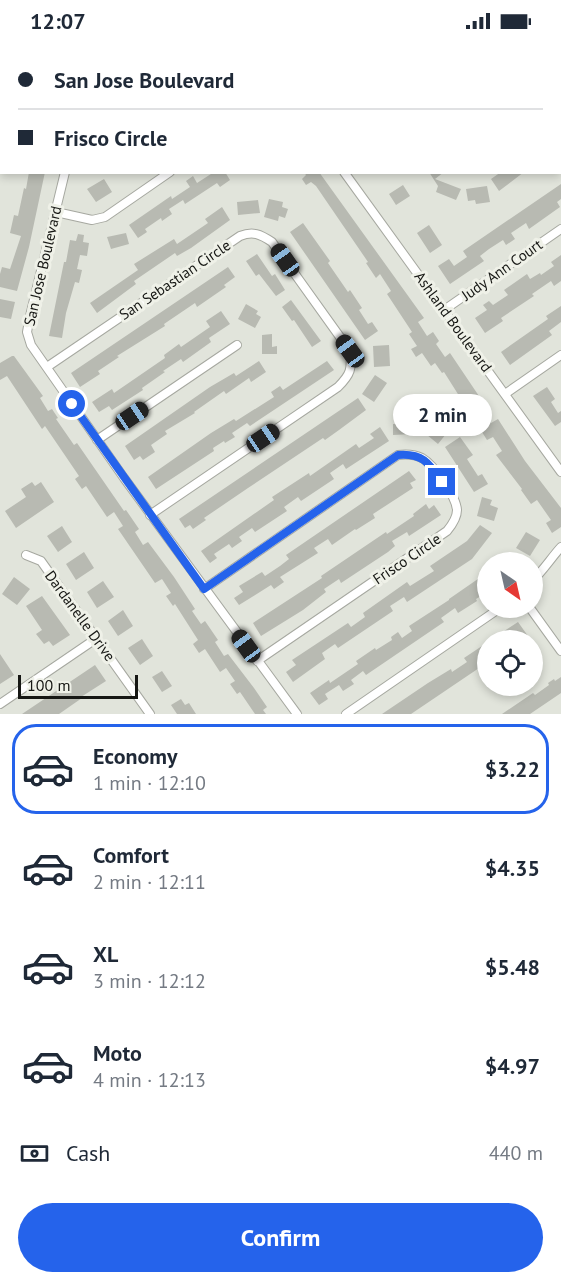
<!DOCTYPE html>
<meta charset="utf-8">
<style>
body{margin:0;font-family:"PT Sans",sans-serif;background:#f2f2f3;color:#1f2937;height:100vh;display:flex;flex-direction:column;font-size:22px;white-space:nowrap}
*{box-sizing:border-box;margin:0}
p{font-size:20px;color:#747a83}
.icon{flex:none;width:33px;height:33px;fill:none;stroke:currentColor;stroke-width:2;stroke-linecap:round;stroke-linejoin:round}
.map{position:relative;height:672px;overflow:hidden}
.side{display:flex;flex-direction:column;background:#fff;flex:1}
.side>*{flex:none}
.guide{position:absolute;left:0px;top:0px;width:561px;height:132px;box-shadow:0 3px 9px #0003;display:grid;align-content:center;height:132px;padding:0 18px;background:#fff}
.needle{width:39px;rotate:146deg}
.tools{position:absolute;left:477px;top:510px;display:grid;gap:12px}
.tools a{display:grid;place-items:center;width:66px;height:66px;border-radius:50%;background:#fff;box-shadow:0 3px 9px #0003;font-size:30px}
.scale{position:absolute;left:18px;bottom:15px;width:120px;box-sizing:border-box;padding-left:6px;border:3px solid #161714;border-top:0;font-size:16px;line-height:21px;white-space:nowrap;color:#161714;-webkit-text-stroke:4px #eff1e8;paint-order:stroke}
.end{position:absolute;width:27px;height:27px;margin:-14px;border:8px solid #2563eb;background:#fff;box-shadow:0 0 0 3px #fff}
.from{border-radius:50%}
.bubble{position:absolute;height:42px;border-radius:21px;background:#fff;box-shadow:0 3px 9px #0003;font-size:20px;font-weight:600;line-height:42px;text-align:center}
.car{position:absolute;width:18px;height:36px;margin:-18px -9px;border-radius:8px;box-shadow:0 0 4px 2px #0007;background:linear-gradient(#222 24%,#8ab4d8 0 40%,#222 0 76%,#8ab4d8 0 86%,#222 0)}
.guide b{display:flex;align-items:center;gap:21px;height:57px;font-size:22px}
.guide b+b{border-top:2px solid #e0e1e3}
.guide i{width:15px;height:15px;background:#1f2937}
ul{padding:10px 0 0;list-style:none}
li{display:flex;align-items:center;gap:18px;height:90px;margin:0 12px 9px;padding:0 6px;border:3px solid transparent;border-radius:24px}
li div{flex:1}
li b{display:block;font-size:22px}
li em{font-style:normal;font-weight:600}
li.on{border-color:#2563eb}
li>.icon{width:54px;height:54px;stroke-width:1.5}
.pay{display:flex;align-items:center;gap:15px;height:66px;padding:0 18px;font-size:22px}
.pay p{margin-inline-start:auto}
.cta{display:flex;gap:12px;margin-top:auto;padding:12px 18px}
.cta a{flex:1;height:69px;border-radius:36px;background:#2563eb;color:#fff;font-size:24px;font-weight:600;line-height:69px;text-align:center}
.status{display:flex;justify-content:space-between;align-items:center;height:42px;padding:0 30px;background:#fff;direction:ltr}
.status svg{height:16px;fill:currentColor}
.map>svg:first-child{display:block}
.building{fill:#b8bab2}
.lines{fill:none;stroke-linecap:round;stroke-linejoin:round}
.street-casing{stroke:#a6a8a0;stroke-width:10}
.street{stroke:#fff;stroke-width:8}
.route{stroke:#2563eb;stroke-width:8}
.labels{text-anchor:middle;stroke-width:6;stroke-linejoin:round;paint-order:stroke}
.street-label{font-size:15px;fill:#161714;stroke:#eff1e8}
</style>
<div class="status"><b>12:07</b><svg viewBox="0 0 49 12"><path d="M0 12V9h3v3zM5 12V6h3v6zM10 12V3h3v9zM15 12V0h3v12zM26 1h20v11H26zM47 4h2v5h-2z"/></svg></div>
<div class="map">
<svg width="561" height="672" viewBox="0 0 561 672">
<rect width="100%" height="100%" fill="#e1e4db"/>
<path class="building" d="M29,130h16l-16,75 -12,44 -17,-4v-13l2,-7 8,2 11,-33 -11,-3 4,-18 4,1 6,-28 2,1z
M214,130h11l5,8 -10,7 -3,-4 -32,21 -2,-4 -14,9 3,5 -10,7 -1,-3 -16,11 2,3 -9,6 -9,-13 42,-29 1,3 18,-12 -4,-6 7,-5 4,7z
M304,130h15l105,146 -6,4 9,14 6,-4 6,9 -3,3 9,13 5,-4 37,55 -4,3 8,12 7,-4 27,42 36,47v19l-9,6 -6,-10 5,-3 -14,-20 -6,4 -10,-14 1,-1 -26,-34 6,-4 -9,-14 -6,3 -43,-68 -2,1 -7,-10 -4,3 -9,-13 -6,4 -5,-8 6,-3 -8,-12 3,-2 -25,-38 4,-3 -11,-17 -4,4 -10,-15 2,-1 -52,-76 -5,-4 -5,3 -4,-6 4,-4z
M429,130h15l-9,7 26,10 -5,11 -20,-8 2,-6z
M501,130h23l-25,19 -8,-12z
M104,137l8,13 -16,10 -9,-13z
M561,142v15l-4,3 3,5 -31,22 -3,-6 -15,10 4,6 -9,6 -3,-5 -14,9 -9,7 4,5 -34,23 -12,-18 11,-7 5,7 13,-9 -4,-6z
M403,143l7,11 -14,9 -7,-11z
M487,144l3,16 -14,2 -1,-4 -7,1 -2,-12z
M269,157l14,3 -1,5 6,2 -3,9 -6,-2 -1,5 -14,-4z
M258,158l2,13 -22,2 -1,-13z
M222,165l8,13 -39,28 -14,8 -2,-3 -41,28 2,3 -39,29 -7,-10 48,-33 -4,-6 40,-25 3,5 31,-21 -3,-4z
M303,181l27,38 -2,2 20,29 2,-2 12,18 -3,2 9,14 4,-2 6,9 -13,9 -75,-108z
M429,183l13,20 -12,8 -13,-20z
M126,191l3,11 -18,5 -4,-12z
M78,192l6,1 -1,7 6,1 -2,13 -7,-1 -3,14 5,1 -3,13 -4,-1 -9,31 -4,25 -13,-2 15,-74h2l4,-22 6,1z
M257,212l15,22 3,-2 10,16 -9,6 -17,-22 -3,2 -10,-15z
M561,213v26l-7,5 -3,-5 -19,13 2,2 -33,22 2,3 -18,12 -10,-15 12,-8 -4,-5 6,-4 4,4 15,-10 -4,-5 23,-16 3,5 10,-6 1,2 13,-9 -3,-4z
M228,225l7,10 -11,8 2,2 -29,20 -2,-4 -31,21 1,2 -48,30 2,1 -21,14 2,3 -20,13 -9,-14z
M0,257l15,3 -4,17 -11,-2z
M291,258l30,41 -9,6 -18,-27 -2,1 -10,-14z
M246,262l12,7 -2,3 5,3 -6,11 -17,-9z
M561,264v16l-12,9 3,4 -42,30 -9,-13 47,-33 -2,-3z
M221,269l9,13 -21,14 2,4 -28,20 -2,-3 -18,12 2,1 -23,16 1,2 -31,20 -3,-4 -10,6 -7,-10 20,-13 2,4 51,-35 -1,-3 15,-11 2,3 29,-20 -4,-6z
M272,292v13l5,-1v8h-15v-19z
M389,303l1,21 -16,1 -1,-21z
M12,314h2l29,40 -3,2 8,13 4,-2 6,9 -2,1 18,26 3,-2 47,68 2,-1 13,19 -4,3 8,13 5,-3 26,35 21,32 -3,2 9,13 4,-3 13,19 -3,2 9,14 4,-2 26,34 13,19 -4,3 3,4h-11l-15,-22 -3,2 -7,-10 5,-3 -9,-13 -6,4 -15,-23 -6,4 -6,-9 5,-4 -23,-36 -2,2 -7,-10 5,-3 -9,-14 -7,4 -37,-54 5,-3 -9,-14 -7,5 -21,-31 -4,3 -7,-10 4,-3 -34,-50 -3,3 -35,-53 -7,4v-17z
M259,319l7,11 -15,10 -2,-4 -23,16 -2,-3 -30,21 1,1 -30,18 2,3 -16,11 4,7 -12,8 -3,-4 -6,4 -9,-14 85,-59 24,-14 2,3z
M327,319l7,9 -84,56 -3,-3 -15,10 3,4 -10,6 -1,-2 -11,7 1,3 -58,38 -8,-12 63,-44 23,-14 2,2 38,-24 -3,-5 9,-6 3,4z
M375,333l12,8 -13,19 -12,-8z
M547,345l8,12 -4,3 7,11 3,-2v11l-6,4 -22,-30z
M358,356l8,12 -27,20 -14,10 -2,-2 -75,50 -44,30 2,2 -13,9 -3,-4 -5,3 -6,-9z
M433,373l17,14 -12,15 -17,-14z
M412,375l1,17 -20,1v-11h9v-6z
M380,385l9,14 -43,28 -3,-5 -13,9 4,6 -33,22 -3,-4 -14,10 3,4 -32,21 -3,-4 -13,9 3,4 -10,7 -3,-4 -15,10 3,4 -7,5 -9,-12 73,-51 -2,-3 37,-24 1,3 46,-32 3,4 15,-10 -4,-4z
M460,395l13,18 -6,4 11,17 4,-2 6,10 -14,8 -29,-45z
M409,429l7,9 -6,3 3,5 -40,26 2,4 -19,12 -1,-1 -23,16 -4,-6 -14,9 4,5 -38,24 4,5 -10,7 -3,-4 -32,20 -5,-7 9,-6 -4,-6 23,-14 3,4 15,-10 9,-7 -3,-4z
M32,440l3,4 6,-4 13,20 -38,26 -11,-17 21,-14 -5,-8z
M482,455l10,3 -2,5 8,3 -4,13 -17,-5z
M426,462l3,5 5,-4 7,10 -32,21 -2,-4 -15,9 3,5 -7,6 -47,31 -2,-4 -15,10 2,3 -23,18 -42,26 -8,-13 69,-45 -1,-2 65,-44 1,2 27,-18 -1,-2z
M480,483l12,8 -20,26 -65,43 -3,-5 -14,9 3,5 -55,37 -3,-4 -13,9 3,6 -32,23 -7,-10 10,-7 -4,-5 56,-37 3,4 14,-10 -2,-4 44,-31 3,4 24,-15 -4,-5 37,-25z
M62,484l10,16 -14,10 -11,-16z
M526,490l14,8 -10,16 -14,-8z
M84,510l10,16 -18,12 -10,-16z
M488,530v20l-12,7 1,2 -19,12 -3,-5 -14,10 3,4 -78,53 -3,-4 -12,9 3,4 -11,7 -4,-6 -14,9 3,5 -9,6 -9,-12 19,-13 1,3 28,-19 -2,-3 19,-13 1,2 16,-10 -1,-3 7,-5 4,6 10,-7 -3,-5 40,-26v-1z
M14,535l16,12 -13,16 -15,-11z
M103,539l11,16 -17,11 -10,-16z
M42,554l28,39 -17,11 -4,-5 -5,3 -8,-10 6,-4 -16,-24z
M123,568l10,16 -15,10 -10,-15z
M518,580l10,14 -6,4h-17l-4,-7z
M142,597l11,17 -13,9 -12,-17z
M488,600v18l-7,4 1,2 -71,48h-29l46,-31 23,-14 1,3 15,-10 -3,-4z
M0,612l14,21 -14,9z
M95,623l11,16 -25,16 1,1 -23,16h-37z
M162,629l10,15 -10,6 -10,-15z
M561,635v16l-31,21h-28l31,-21 2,2 14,-10 -1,-2 6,-4 1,2z
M181,657l4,6 4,-2 7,11h-19l-6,-9z"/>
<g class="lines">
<g class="street-casing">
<path id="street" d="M251,0l1,2
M374,0l1,2
M319,2l2,-2
M489,2l2,-2
M560,66l1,-1
M65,130l-35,144 -3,16 4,13 93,133 173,236
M344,130l217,300
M56,170l36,8 13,-3 65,-45
M444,268l117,-81
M47,325l193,-131c13,-5 20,-2 32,6l78,109c2,18 1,23 -12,36l-188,128
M505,352l56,-39
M97,398l140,-95
M26,513l15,6 109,153
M532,539c11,-10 19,-23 29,-34
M204,547l194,-134c9,-1 16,-1 24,3 12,7 34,38 35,52 0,8 -5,15 -10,21l-190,130
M530,566l31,43
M0,662l97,-66
M346,672l154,-106"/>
</g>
<use href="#street" class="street"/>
</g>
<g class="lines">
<path class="route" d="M72,362l132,185 194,-134c25,-2 31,8 44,27"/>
</g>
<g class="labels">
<g class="street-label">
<text transform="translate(43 224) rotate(-77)" y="5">San Jose Boulevard</text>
<text transform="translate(502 228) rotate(-35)" y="5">Judy Ann Court</text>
<text transform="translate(175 238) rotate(-34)" y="5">San Sebastian Circle</text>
<text transform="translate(453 280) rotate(54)" y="5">Ashland Boulevard</text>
<text transform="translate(407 517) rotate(-34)" y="5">Frisco Circle</text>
<text transform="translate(80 574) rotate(54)" y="5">Dardanelle Drive</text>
</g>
</g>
</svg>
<div class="tools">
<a><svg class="needle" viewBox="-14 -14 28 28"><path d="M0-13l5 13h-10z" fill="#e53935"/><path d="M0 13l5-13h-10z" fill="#747a83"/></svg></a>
<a><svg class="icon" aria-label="locate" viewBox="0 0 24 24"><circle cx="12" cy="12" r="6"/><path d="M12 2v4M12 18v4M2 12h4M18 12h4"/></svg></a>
</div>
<div class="scale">100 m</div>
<i class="end from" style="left:72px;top:362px"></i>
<i class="end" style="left:442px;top:440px"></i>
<div class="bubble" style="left:393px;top:352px;width:99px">2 min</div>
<i class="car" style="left:285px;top:218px;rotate:325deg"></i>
<i class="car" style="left:350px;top:309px;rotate:324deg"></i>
<i class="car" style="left:132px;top:374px;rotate:56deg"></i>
<i class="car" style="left:263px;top:396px;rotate:56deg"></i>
<i class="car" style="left:246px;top:604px;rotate:324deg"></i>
<div class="guide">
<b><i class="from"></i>San Jose Boulevard</b>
<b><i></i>Frisco Circle</b>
</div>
</div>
<section class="side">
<ul>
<li class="on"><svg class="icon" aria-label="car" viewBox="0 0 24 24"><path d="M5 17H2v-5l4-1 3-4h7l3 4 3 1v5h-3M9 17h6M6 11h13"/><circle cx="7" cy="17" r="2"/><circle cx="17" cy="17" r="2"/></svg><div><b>Economy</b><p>1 min · 12:10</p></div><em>$3.22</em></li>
<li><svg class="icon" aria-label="car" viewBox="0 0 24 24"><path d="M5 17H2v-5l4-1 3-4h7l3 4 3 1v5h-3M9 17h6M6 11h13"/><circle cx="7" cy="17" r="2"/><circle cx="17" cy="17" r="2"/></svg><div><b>Comfort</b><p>2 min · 12:11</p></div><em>$4.35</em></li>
<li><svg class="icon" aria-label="car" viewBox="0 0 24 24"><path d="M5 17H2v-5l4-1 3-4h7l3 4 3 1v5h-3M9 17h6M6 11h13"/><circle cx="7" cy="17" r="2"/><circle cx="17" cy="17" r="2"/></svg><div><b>XL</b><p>3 min · 12:12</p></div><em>$5.48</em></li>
<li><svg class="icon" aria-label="car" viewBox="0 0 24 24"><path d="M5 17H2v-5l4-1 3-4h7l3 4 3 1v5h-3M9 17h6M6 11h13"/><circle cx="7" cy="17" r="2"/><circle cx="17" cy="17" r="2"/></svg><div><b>Moto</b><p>4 min · 12:13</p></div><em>$4.97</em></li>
</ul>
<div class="pay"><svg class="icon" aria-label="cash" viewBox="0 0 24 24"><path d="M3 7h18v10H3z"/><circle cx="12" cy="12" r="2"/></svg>Cash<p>440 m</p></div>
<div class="cta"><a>Confirm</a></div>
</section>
